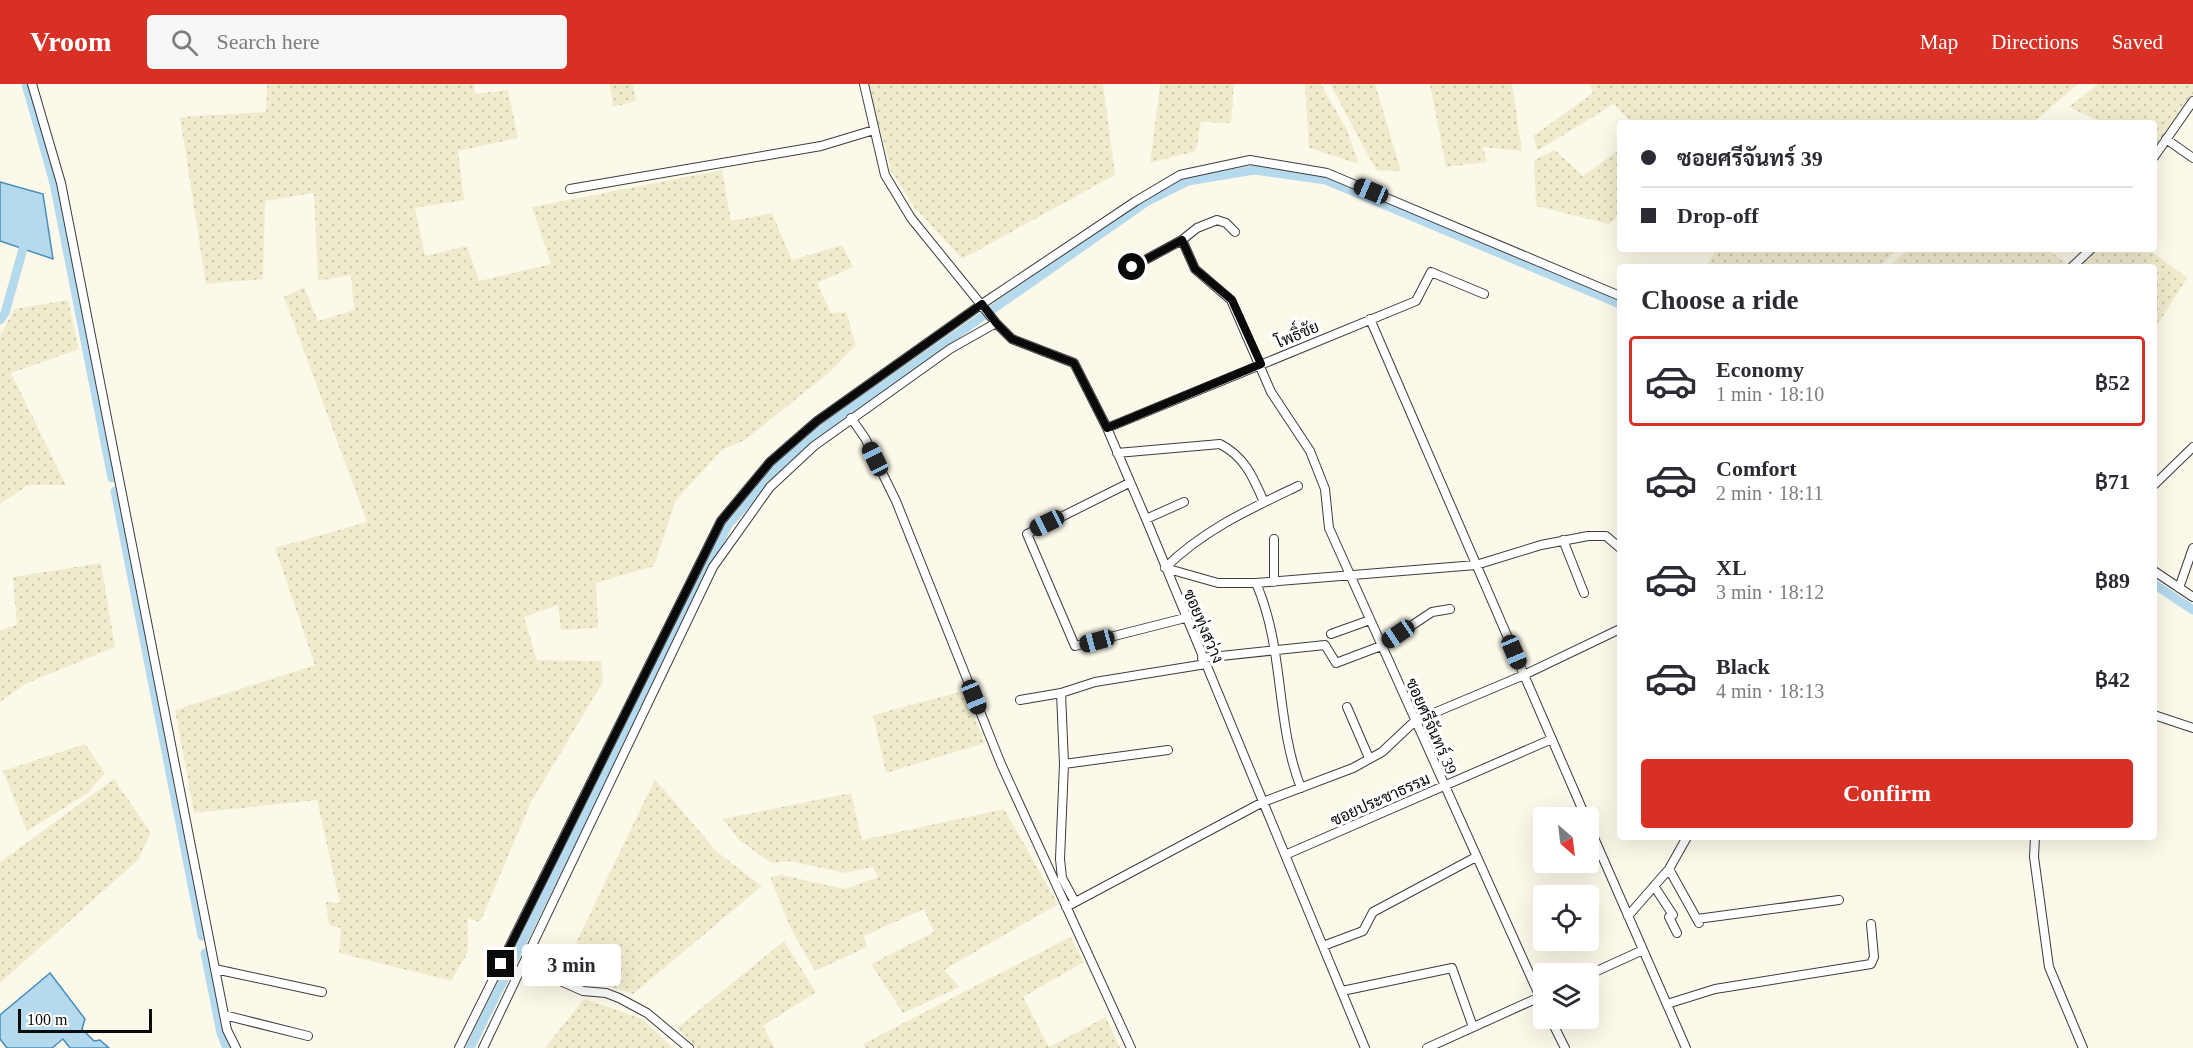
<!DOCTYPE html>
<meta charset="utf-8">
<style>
body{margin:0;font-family:"Times New Roman",Sarabun,serif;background:#f7f7f7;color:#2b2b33;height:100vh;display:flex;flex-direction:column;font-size:22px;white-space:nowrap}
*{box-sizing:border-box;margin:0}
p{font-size:20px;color:#7c7c81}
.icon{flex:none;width:33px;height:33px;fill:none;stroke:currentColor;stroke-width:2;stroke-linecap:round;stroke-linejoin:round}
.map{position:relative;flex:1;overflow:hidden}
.side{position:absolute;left:1617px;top:180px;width:540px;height:576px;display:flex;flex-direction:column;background:#fff;border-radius:6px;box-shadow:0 6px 24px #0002}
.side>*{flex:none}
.guide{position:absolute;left:1617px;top:36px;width:540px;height:132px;border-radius:6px;box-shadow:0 6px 24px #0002;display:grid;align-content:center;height:132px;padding:0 24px;background:#fff}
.needle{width:39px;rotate:152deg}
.tools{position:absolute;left:1533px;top:723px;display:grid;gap:12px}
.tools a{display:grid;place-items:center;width:66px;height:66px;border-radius:6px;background:#fff;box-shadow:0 6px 24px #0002;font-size:30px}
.scale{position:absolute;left:18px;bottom:15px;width:134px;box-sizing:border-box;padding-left:6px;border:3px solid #0a0a0a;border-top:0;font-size:16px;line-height:21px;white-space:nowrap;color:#0a0a0a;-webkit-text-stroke:4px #fff;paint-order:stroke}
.end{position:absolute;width:27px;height:27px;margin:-14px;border:8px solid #0a0a0a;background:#fff;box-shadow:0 0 0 3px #fff}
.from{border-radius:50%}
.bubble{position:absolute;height:42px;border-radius:6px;background:#fff;box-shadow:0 6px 24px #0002;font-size:20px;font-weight:600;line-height:42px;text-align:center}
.car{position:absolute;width:18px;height:36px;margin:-18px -9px;border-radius:8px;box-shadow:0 0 4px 2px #0007;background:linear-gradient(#222 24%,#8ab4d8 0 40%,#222 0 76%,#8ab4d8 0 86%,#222 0)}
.guide b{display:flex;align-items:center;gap:21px;height:57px;font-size:22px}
.guide b+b{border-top:2px solid #e1e1e2}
.guide i{width:15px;height:15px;background:#2b2b33}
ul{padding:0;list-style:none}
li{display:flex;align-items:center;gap:18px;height:90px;margin:0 12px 9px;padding:0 12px;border:3px solid transparent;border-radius:6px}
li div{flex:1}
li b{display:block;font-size:22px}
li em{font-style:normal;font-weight:600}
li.selected{border-color:#d93025}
li>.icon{width:54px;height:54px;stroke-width:1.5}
h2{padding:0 24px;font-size:27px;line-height:72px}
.primary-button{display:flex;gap:12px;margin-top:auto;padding:12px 24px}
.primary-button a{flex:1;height:69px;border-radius:6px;background:#d93025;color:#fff;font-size:24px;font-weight:600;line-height:69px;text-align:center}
header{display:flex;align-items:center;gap:36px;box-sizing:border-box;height:84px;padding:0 30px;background:#d93025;color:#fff}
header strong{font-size:28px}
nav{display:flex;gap:33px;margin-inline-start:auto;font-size:21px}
.search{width:420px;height:54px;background:#f7f7f7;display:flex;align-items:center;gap:15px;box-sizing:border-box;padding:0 21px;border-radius:6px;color:#7c7c81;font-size:22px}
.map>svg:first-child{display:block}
.farmland{fill:url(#farmland-dots)}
.water{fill:#b5d9ed;stroke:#468dbb;stroke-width:1.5}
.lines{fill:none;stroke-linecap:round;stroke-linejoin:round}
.canal{stroke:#b5d9ed;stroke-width:9}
.street-casing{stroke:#3d3d3d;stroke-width:10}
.street{stroke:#fff;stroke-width:8}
.route{stroke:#0a0a0a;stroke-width:8}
.labels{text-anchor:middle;stroke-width:6;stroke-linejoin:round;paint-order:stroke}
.street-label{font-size:16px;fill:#0a0a0a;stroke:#fff}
</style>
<header>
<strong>Vroom</strong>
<div class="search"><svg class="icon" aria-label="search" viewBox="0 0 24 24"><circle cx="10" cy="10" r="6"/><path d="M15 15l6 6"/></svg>Search here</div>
<nav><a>Map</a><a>Directions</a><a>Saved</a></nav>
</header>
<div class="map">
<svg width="2193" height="964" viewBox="0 0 2193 964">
<defs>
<pattern id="farmland-dots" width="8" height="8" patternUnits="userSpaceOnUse" patternTransform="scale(1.5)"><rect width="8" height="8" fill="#efecce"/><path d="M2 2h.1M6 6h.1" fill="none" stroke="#ccc9b0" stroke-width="1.8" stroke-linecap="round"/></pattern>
</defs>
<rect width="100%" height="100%" fill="#fcf9ea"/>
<path class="farmland" d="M267,0h207l1,10 33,-4 10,48 -60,13 6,49 -49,8 10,48 42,-10 12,35 72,-17 -19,-57 190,-37 9,51 41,-8 20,47 50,-15 11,22 -36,16 14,30 15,-1 10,33 -25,26 -86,69 -23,10 -46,50 -22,66 -58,17 2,45 -37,2 -3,-25 -34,12 13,43 64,1 2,21 -72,120 -51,120 -12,-4v34l-17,29 -112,-28 2,-25 -12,-3 -3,-23 14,1 -23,-103 -123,13 -19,-103 140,-45 -40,-117 92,-26 -83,-225 20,-10 14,34 36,-11 -3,-35 -33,6 -4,-88 -49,8 -2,78 -57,5 -26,-167 86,-5z
M610,0h23l3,17 -23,6z
M868,0h235l12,91 -153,84 -47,-51 -24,-37z
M1160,0h74l-3,39 -30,-1 -5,29 -46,12z
M1305,0h16l26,46 12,34 -50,-16z
M1330,0h45l26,87 -25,-1z
M1430,0h82l10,67 -39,-4 4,15 -41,5z
M1590,0h488l-45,39h-401l-18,-19 -77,47 -4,-15 60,-43z
M2098,0h95v13l-38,51 -1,-25h-51l-34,-16z
M1620,65v66l-11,9 -73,-18 -2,-46 21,-10 28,26z
M1717,165h181l-19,18h-173z
M1908,165h140l18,15 -3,3h-174z
M2095,165h53l39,29 -33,52v-63h-76z
M68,216l11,49 -68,24 55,112h-38l-28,19v-168l14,-27z
M101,479l14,84 -90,37 -25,18v-72l17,-5 -4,-48z
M964,607l21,52 -99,30 -13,-58z
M85,660l20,29 -17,20 -61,38 -24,-60z
M114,695l37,54 -13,27 -138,123v-121z
M655,695l62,73 45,34 -129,108 -71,-22z
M851,709l11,47 142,-31 54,95 -114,66 16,17 -57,26 -32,-49 63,-32 -10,-23 -60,27 3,11 -52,24 -25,-44 -20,-50 12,-2 63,14 33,-12 -5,-10 -28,6 -56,-12 -18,2 -32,-23 -16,-21z
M1070,853l14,25 -61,35 26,50 57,-30 14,31h-254l-3,-4z
M784,857l32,51 -53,34 12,22h-79l-19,-20z
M584,915l59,20 30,29h-128z"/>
<path class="water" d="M0,98l43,12 10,65 -53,-18z
M50,889l35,46 -3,10 12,12 6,-1 9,8h-39l-7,-9 -11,9h-45l-7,-9v-24z"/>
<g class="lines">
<path class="canal" d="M26,0l28,99 58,295
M0,236l5,-7 18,-64
M115,407l87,445
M2154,500l39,26
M205,869l16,80 6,15
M470,964l258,-523 49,-57 49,-42 320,-224 42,-21 66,-11 72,10 294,124"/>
<g class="street-casing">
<path id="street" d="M32,0l29,99 154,786 12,61 9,18
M864,0l21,91 26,43 85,105 16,16 62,24 33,65 39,91 219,529
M2166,55l27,19
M2154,73l39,-56
M570,105l251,-43 53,-16
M1182,156l13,29 36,31 40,92 39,59 15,38 4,39 215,478
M1132,183l50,-27 15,-12 20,-8 9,3 9,9
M2072,183l19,-18
M1370,235l216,499
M851,334l14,20 31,63 105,263 130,284
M1107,344l309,-127 15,-29 53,22
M1117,369l103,-9c25,13 33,33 44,58
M1129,399l-102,51 48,112 110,-28
M2154,401l39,-38
M1298,402c-48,23 -95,44 -133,82l53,15h38l220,-18 65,-20 47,-9h18l14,12
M1146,435l38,-17
M1274,455v43
M1563,456l21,53
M2154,487l39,26
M1256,499c29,66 19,139 45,205
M2179,504l14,-40
M1331,550l39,-14
M1202,574l123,-13 11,18 45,-17 51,-34 18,-3
M1061,609l3,71 -4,95 2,19 13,24
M1020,616l41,-7 34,-11 111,-18
M1347,623l22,51
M2154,631l39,13
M1064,680l104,-14
M1588,740l98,224
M2035,753l-1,20 15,110 34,81
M1285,771l267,-116
M1669,785l30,54
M1654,802l19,29 -4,2 8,16
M1066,823l197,-105 90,-34 29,-16 33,-31 109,-46 96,-46
M1628,832l41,-47 18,-32
M1697,835l142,-19
M1323,862l40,-15 10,-19 103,-55
M524,881l59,26 23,2 13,5 28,15 42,35
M215,885l107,23
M1588,891l55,-25
M1342,907l110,-23 21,59
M1667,920l48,-15 156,-25 3,-7 -3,-33
M224,931l84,21
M1550,934l15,30
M459,964l262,-527 49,-59 47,-41 165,-117 154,-103 44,-26 70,-15 77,13 293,123
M483,964l230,-481 57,-80 44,-41 136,-97 46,-26
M1427,964l115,-52"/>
</g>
<use href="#street" class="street"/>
</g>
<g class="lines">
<path class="route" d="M501,880l220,-443 49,-59 47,-41 165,-117 14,19 16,16 62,24 33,65 154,-64 -29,-64 -37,-31 -13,-29 -50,27"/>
</g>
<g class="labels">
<g class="street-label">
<text transform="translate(1297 250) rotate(-23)" y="6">โพธิ์ชัย</text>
<text transform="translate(1204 542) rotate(67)" y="6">ซอยทุ่งสว่าง</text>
<text transform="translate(1432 642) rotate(66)" y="6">ซอยศรีจันทร์ 39</text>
<text transform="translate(1380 715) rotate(-24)" y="6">ซอยประชาธรรม</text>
</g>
</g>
</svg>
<div class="tools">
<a><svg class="needle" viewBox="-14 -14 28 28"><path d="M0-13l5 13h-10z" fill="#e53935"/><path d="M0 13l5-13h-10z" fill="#7c7c81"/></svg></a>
<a><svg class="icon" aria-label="locate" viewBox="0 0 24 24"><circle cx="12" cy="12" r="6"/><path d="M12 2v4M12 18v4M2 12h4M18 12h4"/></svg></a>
<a><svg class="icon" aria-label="layers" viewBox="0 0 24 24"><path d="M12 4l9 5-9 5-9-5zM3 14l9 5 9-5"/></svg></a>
</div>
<div class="scale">100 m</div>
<i class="end from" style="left:1132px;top:183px"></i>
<i class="end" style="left:501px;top:880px"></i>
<div class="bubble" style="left:522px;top:860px;width:99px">3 min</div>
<i class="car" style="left:1371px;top:107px;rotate:293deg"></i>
<i class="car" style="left:875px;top:375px;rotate:334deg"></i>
<i class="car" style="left:1047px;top:439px;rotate:244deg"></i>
<i class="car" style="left:1398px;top:550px;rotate:236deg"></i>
<i class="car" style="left:1097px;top:557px;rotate:255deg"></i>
<i class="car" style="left:1514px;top:568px;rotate:157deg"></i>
<i class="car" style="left:974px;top:613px;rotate:158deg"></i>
<div class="guide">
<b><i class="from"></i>ซอยศรีจันทร์ 39</b>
<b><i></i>Drop-off</b>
</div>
<section class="side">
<h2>Choose a ride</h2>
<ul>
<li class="selected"><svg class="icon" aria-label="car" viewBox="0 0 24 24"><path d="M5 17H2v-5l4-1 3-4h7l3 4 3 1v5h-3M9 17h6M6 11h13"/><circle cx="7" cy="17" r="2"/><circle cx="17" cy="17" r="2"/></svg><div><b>Economy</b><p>1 min · 18:10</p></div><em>฿52</em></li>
<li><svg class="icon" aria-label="car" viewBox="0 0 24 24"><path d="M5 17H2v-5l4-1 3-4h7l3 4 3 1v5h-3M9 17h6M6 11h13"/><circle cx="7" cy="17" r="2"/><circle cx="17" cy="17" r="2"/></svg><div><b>Comfort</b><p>2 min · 18:11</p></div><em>฿71</em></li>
<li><svg class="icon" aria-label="car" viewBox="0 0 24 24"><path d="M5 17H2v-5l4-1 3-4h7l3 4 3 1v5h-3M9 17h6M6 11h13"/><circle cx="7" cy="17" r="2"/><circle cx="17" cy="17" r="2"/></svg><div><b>XL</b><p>3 min · 18:12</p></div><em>฿89</em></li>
<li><svg class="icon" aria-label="car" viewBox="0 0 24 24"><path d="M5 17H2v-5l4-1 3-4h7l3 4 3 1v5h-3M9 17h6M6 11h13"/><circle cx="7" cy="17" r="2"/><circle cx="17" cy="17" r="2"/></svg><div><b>Black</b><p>4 min · 18:13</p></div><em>฿42</em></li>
</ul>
<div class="primary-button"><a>Confirm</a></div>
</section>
</div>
